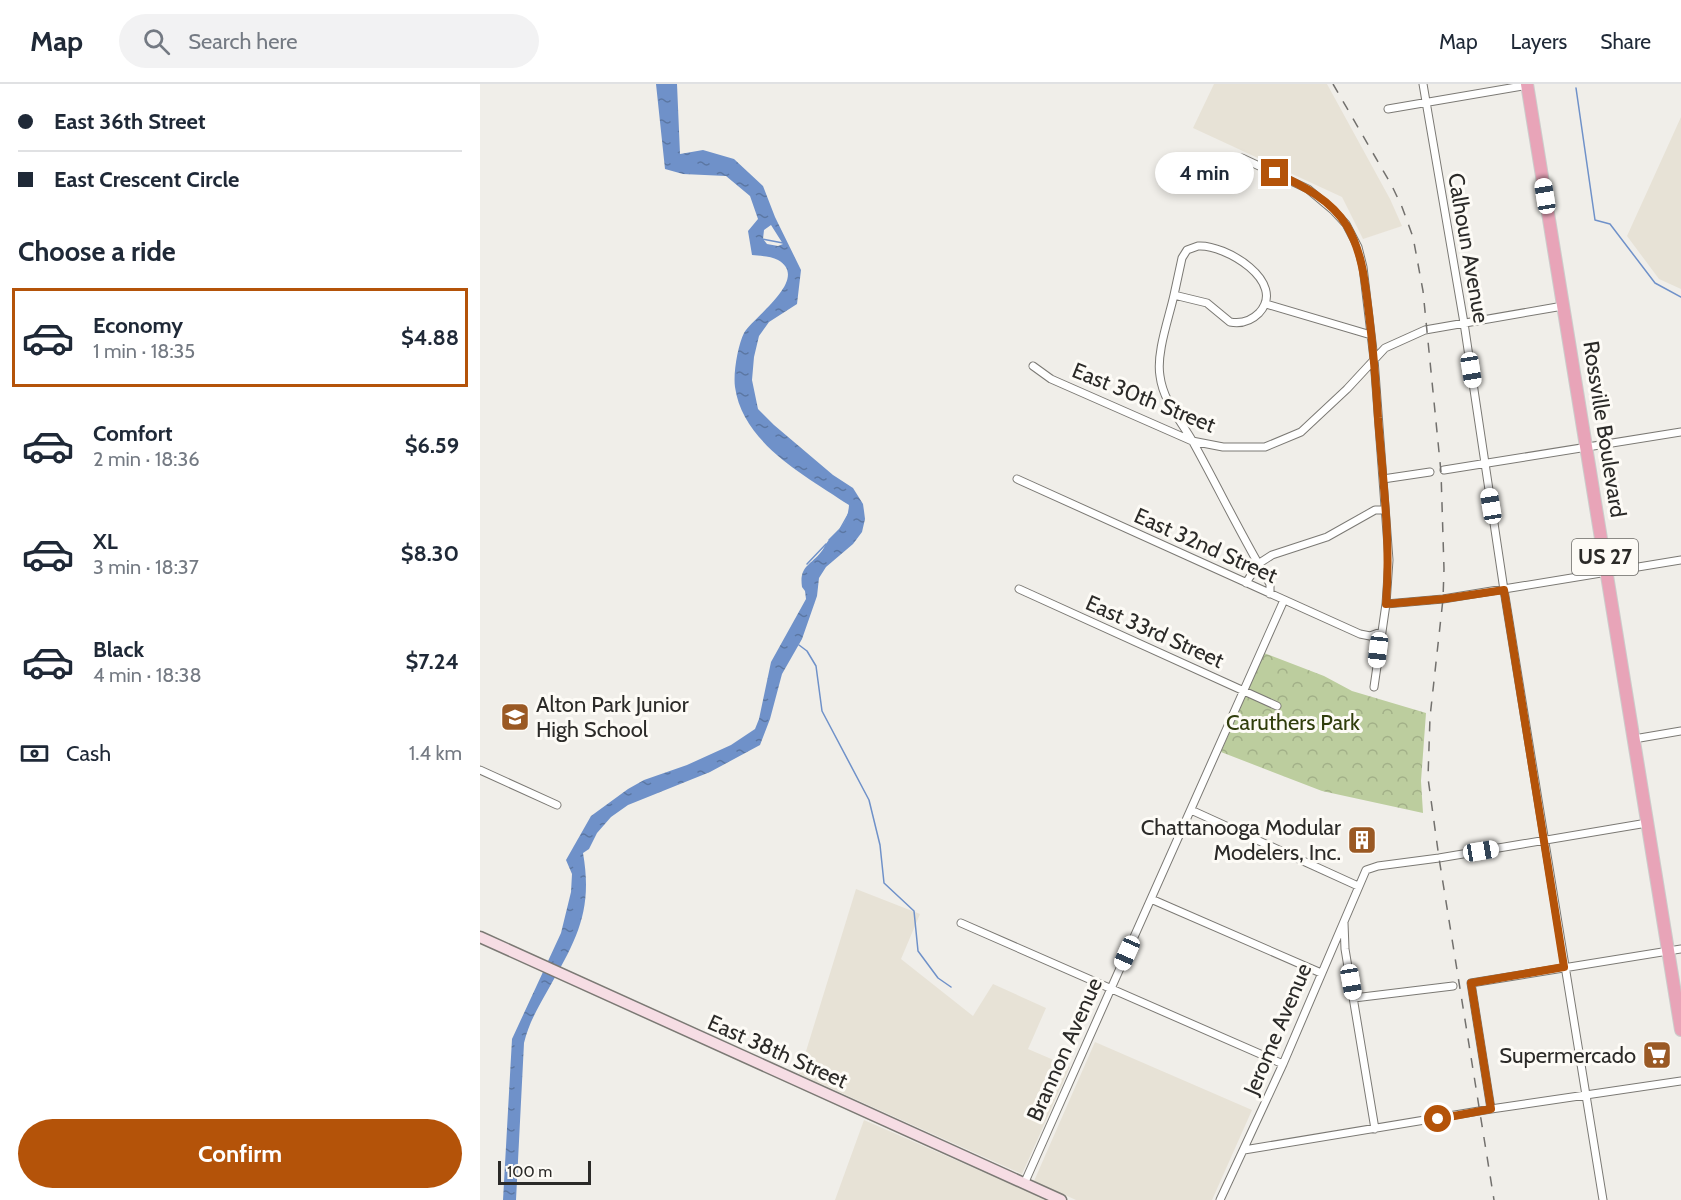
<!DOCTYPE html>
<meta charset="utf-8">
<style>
body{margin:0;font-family:Cabin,sans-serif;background:#f2f2f3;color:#1f2937;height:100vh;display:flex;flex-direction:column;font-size:22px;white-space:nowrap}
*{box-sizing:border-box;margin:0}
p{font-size:20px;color:#747a83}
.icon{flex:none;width:33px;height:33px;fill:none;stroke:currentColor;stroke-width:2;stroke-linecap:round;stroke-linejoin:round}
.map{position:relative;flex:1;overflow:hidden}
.details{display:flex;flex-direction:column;background:#fff;width:480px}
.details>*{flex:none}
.guide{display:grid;align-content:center;height:132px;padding:0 18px;background:#fff}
.scale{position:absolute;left:18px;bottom:15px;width:93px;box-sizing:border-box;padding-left:6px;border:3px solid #2b2a28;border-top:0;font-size:16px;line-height:21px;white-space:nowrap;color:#2b2a28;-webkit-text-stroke:4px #fdfbf6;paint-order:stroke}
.end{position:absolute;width:27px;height:27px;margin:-14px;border:8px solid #b45309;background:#fff;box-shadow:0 0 0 3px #fff}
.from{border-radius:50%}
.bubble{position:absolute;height:42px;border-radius:21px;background:#fff;box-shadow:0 3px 9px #0003;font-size:20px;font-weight:700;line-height:42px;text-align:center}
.car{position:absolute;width:18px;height:36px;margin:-18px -9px;border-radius:8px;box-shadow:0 0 4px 2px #0007;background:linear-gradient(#fff 24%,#345 0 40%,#fff 0 76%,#345 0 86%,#fff 0)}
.guide b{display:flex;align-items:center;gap:21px;height:57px;font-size:22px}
.guide b+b{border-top:2px solid #e0e1e3}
.guide i{width:15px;height:15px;background:#1f2937}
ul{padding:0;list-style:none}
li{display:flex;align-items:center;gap:18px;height:99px;margin:0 12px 9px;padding:0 6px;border:3px solid transparent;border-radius:0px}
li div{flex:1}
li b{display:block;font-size:22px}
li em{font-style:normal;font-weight:700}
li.current{border-color:#b45309}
li>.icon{width:54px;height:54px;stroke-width:1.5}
h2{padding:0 18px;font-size:27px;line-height:72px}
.pay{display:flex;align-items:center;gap:15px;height:66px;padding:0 18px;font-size:22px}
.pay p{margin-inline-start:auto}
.cta{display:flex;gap:12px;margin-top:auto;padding:12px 18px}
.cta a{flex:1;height:69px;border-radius:36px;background:#b45309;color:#fff;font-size:24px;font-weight:700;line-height:69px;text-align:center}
header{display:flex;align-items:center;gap:36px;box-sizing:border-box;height:84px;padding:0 30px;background:#fff;border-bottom:2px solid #e0e1e3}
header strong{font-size:28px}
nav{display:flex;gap:33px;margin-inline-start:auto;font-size:21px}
.search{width:420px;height:54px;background:#f2f2f3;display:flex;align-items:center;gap:15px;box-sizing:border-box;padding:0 21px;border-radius:33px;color:#747a83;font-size:22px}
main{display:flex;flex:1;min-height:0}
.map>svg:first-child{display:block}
.built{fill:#e7e2d6}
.park{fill:url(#park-crowns)}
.water{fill:url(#water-ripples);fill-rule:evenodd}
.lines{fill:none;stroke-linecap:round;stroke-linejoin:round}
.stream{stroke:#6f91c9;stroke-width:1.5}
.minor-casing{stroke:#7b7974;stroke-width:9}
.secondary-casing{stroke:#7b7974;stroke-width:13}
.trunk-casing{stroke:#cccccb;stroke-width:14}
.minor{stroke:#fff;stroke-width:7}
.secondary{stroke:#f6dde4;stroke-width:10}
.trunk{stroke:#e8a4b8;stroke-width:12}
.rail{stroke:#72706d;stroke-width:1.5;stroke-dasharray:10 10;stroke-linecap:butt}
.route{stroke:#b45309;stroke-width:8}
.labels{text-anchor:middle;stroke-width:6;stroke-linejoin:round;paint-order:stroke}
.shield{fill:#fdfbf6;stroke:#6a6966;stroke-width:1.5}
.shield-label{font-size:21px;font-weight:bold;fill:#2b2a28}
.street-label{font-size:22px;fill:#2b2a28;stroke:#fdfbf6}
.poi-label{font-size:22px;fill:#2b2a28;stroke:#fdfbf6;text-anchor:end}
.park-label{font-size:22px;fill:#303d0c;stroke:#fdfbf6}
</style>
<header>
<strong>Map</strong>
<div class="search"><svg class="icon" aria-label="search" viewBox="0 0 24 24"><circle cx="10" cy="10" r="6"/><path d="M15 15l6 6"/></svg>Search here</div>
<nav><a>Map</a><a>Layers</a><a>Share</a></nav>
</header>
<main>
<section class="details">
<div class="guide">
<b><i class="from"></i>East 36th Street</b>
<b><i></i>East Crescent Circle</b>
</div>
<h2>Choose a ride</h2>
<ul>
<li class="current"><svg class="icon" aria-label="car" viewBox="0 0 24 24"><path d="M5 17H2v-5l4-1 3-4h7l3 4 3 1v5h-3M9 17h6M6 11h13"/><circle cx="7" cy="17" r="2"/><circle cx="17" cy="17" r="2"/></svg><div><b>Economy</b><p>1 min · 18:35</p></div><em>$4.88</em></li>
<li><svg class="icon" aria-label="car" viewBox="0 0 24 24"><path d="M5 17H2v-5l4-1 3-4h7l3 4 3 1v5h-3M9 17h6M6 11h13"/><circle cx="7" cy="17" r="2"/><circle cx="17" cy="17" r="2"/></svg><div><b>Comfort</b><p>2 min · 18:36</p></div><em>$6.59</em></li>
<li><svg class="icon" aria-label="car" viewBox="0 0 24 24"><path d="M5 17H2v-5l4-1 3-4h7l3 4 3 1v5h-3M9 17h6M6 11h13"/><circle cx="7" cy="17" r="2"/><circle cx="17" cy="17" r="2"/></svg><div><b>XL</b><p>3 min · 18:37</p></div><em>$8.30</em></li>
<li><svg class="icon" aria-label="car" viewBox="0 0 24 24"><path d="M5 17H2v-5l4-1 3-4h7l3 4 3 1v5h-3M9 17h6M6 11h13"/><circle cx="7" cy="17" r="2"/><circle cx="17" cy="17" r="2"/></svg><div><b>Black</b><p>4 min · 18:38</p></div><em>$7.24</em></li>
</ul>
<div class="pay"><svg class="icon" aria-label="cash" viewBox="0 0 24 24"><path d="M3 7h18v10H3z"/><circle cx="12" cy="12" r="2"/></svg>Cash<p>1.4 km</p></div>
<div class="cta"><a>Confirm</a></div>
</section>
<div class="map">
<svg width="1201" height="1116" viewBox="0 0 1201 1116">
<defs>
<pattern id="park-crowns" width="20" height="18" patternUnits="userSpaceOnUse" patternTransform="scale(1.5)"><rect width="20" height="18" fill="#bccd9e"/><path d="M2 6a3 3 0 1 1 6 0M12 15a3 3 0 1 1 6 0" fill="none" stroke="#a2b088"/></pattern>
<pattern id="water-ripples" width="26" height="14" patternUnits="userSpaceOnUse" patternTransform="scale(1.5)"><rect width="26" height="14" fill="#6f91c9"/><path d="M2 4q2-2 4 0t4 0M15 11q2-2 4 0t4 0" fill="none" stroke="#5b77a3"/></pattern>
</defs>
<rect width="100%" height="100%" fill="#f0eee9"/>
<path class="built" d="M734,0h113l63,115 12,27 -39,13 -21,-42 -149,-69z
M1201,33v172l-22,-10 -32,-43z
M376,805l64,25 -19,45 72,57 20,-32 53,24 -18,41 42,18 -48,107 -223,-100z
M615,958l157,68 -40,90h-136l-42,-19z
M384,1036l183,80h-212z"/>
<path class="park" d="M784,569l60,23 28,15 74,22 -5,68 2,32 -101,-22 -101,-39z"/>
<path class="water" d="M176,0h21l3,70 23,-4 31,9 29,27 12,31 26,53 -4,34 -28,18 -10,14 -5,21 -2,23 6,29 16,16 59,50 20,13 10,16 1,7 1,8 -3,13 -9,12 -27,23 -7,11 -2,18 -15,43 -20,35 -12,45 -10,26 -50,27 -82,33 -17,12 -14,16 -8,16 -6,4c10,57 -6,86 -34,135 -10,18 -20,34 -25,55l-8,157h-13l9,-161 49,-106 10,-41 1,-18 -6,-14 25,-44 37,-27 16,-9 43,-15 44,-20 24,-16 4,-10 12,-57 35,-63 -1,-8 -3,-4c-3,-21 8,-21 19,-35 3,-3 4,-8 8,-12 11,-11 19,-18 20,-35 -43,-29 -106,-61 -114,-118 -2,-14 3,-42 9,-54 8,-15 67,-54 34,-73 -7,-4 -18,-4 -26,-5l-4,-24 10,-12 -8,-23 -24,-20 -43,-2 -18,-5zM291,141l12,19 -5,2 -11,-2 -4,-5 1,-9z"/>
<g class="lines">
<path class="stream" d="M1096,4l19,132 15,4 45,59 26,14
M282,155l21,4
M349,456l11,-11 9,-16
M327,480l19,-20
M319,561l8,6 9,15 6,45 47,89 11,45 4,38 30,28 4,40 20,27 13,9"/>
<g class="minor-casing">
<path id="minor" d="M943,0l41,239 40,267 99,610
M908,25l140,-24
M762,74l66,31 25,21 13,14 12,23 5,20 11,92 15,201 -3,44 -12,83
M718,162c27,-2 90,36 61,67 -8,8 -18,11 -29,9l-23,-19 -33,-8 8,-37 5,-8z
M694,211c-5,23 -18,58 -14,81 3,25 21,45 33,66 26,47 49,95 77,142v10
M786,220l105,31
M553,282l18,13 141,62 31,6h42l36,-15 46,-43 38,-41 40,-18 138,-24
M964,386l237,-38
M537,395l343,155 10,2 11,-4
M903,395l47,-7
M766,499l12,-19 14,-9 55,-18 48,-27h10
M539,505l258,117
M906,520l57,-5 238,-39
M1154,655l47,-8
M0,686l77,35
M711,726l167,76
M671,815l170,74
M481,839l322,141
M864,839l1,26 30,180
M874,914l99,-12
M1011,1025l-20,-126 210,-34
M764,1066l247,-41 190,-28
M544,1100l260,-584
M740,1116l63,-136 83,-194 12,-4 61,-8 208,-35"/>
</g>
<g class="secondary-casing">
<path id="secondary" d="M0,853l581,263"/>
</g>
<g class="trunk-casing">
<path id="trunk" d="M1047,0l154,946"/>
</g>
<use href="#minor" class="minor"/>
<use href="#secondary" class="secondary"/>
<use href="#trunk" class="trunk"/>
<path class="rail" d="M853,0l59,102 10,21 11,30 10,54 18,181 3,97 -1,30 -13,118 -2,61 11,80 55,342"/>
</g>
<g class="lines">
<path class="route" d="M795,89c27,12 56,27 72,53 16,28 18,57 22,88 4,34 7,69 9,104 5,62 13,124 8,186l57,-5 61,-9 60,377 -93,16 20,126 -53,10"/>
</g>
<defs>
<g id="school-square" transform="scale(1.5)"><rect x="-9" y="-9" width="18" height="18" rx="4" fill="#9a5924" stroke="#fdfbf6"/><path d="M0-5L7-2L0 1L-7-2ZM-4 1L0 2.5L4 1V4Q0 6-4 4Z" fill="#fff"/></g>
<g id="building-square" transform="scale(1.5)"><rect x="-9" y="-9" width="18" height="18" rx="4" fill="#9a5924" stroke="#fdfbf6"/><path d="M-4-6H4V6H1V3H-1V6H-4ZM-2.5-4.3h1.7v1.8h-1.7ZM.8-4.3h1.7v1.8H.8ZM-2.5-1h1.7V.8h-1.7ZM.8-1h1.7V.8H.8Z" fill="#fff"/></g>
<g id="supermarket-square" transform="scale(1.5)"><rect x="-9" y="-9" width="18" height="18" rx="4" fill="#9a5924" stroke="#fdfbf6"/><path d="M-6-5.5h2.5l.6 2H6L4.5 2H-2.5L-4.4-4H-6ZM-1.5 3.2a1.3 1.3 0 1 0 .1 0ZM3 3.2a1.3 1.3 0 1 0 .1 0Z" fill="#fff"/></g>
</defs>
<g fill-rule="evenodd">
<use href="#school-square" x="35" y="633"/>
<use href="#building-square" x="882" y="756"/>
<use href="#supermarket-square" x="1177" y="971"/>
</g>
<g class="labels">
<rect class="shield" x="1092" y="455" width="66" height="36" rx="4.5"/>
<g class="shield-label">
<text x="1125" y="480">US 27</text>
</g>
<g class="street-label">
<text transform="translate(989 164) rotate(80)" y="8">Calhoun Avenue</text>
<text transform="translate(664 313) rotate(22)" y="8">East 30th Street</text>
<text transform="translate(1125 345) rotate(81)" y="8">Rossville Boulevard</text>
<text transform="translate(726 461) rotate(24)" y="8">East 32nd Street</text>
<text transform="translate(675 547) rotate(24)" y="8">East 33rd Street</text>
<text transform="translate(797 945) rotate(-67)" y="8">Jerome Avenue</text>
<text transform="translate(584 965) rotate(-66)" y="8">Brannon Avenue</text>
<text transform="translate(298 967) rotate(24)" y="8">East 38th Street</text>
</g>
<g class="poi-label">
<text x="56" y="628" text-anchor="start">Alton Park Junior<tspan x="56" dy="25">High School</tspan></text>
<text x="861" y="751">Chattanooga Modular<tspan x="861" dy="25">Modelers, Inc.</tspan></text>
<text x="1156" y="979">Supermercado</text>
</g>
<g class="park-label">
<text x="813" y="646">Caruthers Park</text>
</g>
</g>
</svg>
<div class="scale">100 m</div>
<i class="end from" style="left:958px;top:1035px"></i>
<i class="end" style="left:795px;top:89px"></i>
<div class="bubble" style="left:675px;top:68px;width:99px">4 min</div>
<i class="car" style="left:1065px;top:112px;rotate:351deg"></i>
<i class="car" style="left:991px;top:286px;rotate:171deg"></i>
<i class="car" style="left:1011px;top:422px;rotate:351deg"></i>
<i class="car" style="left:898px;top:566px;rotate:187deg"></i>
<i class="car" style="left:1001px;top:767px;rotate:81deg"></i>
<i class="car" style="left:647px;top:869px;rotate:204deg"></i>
<i class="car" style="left:871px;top:898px;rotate:170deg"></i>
</div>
</main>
